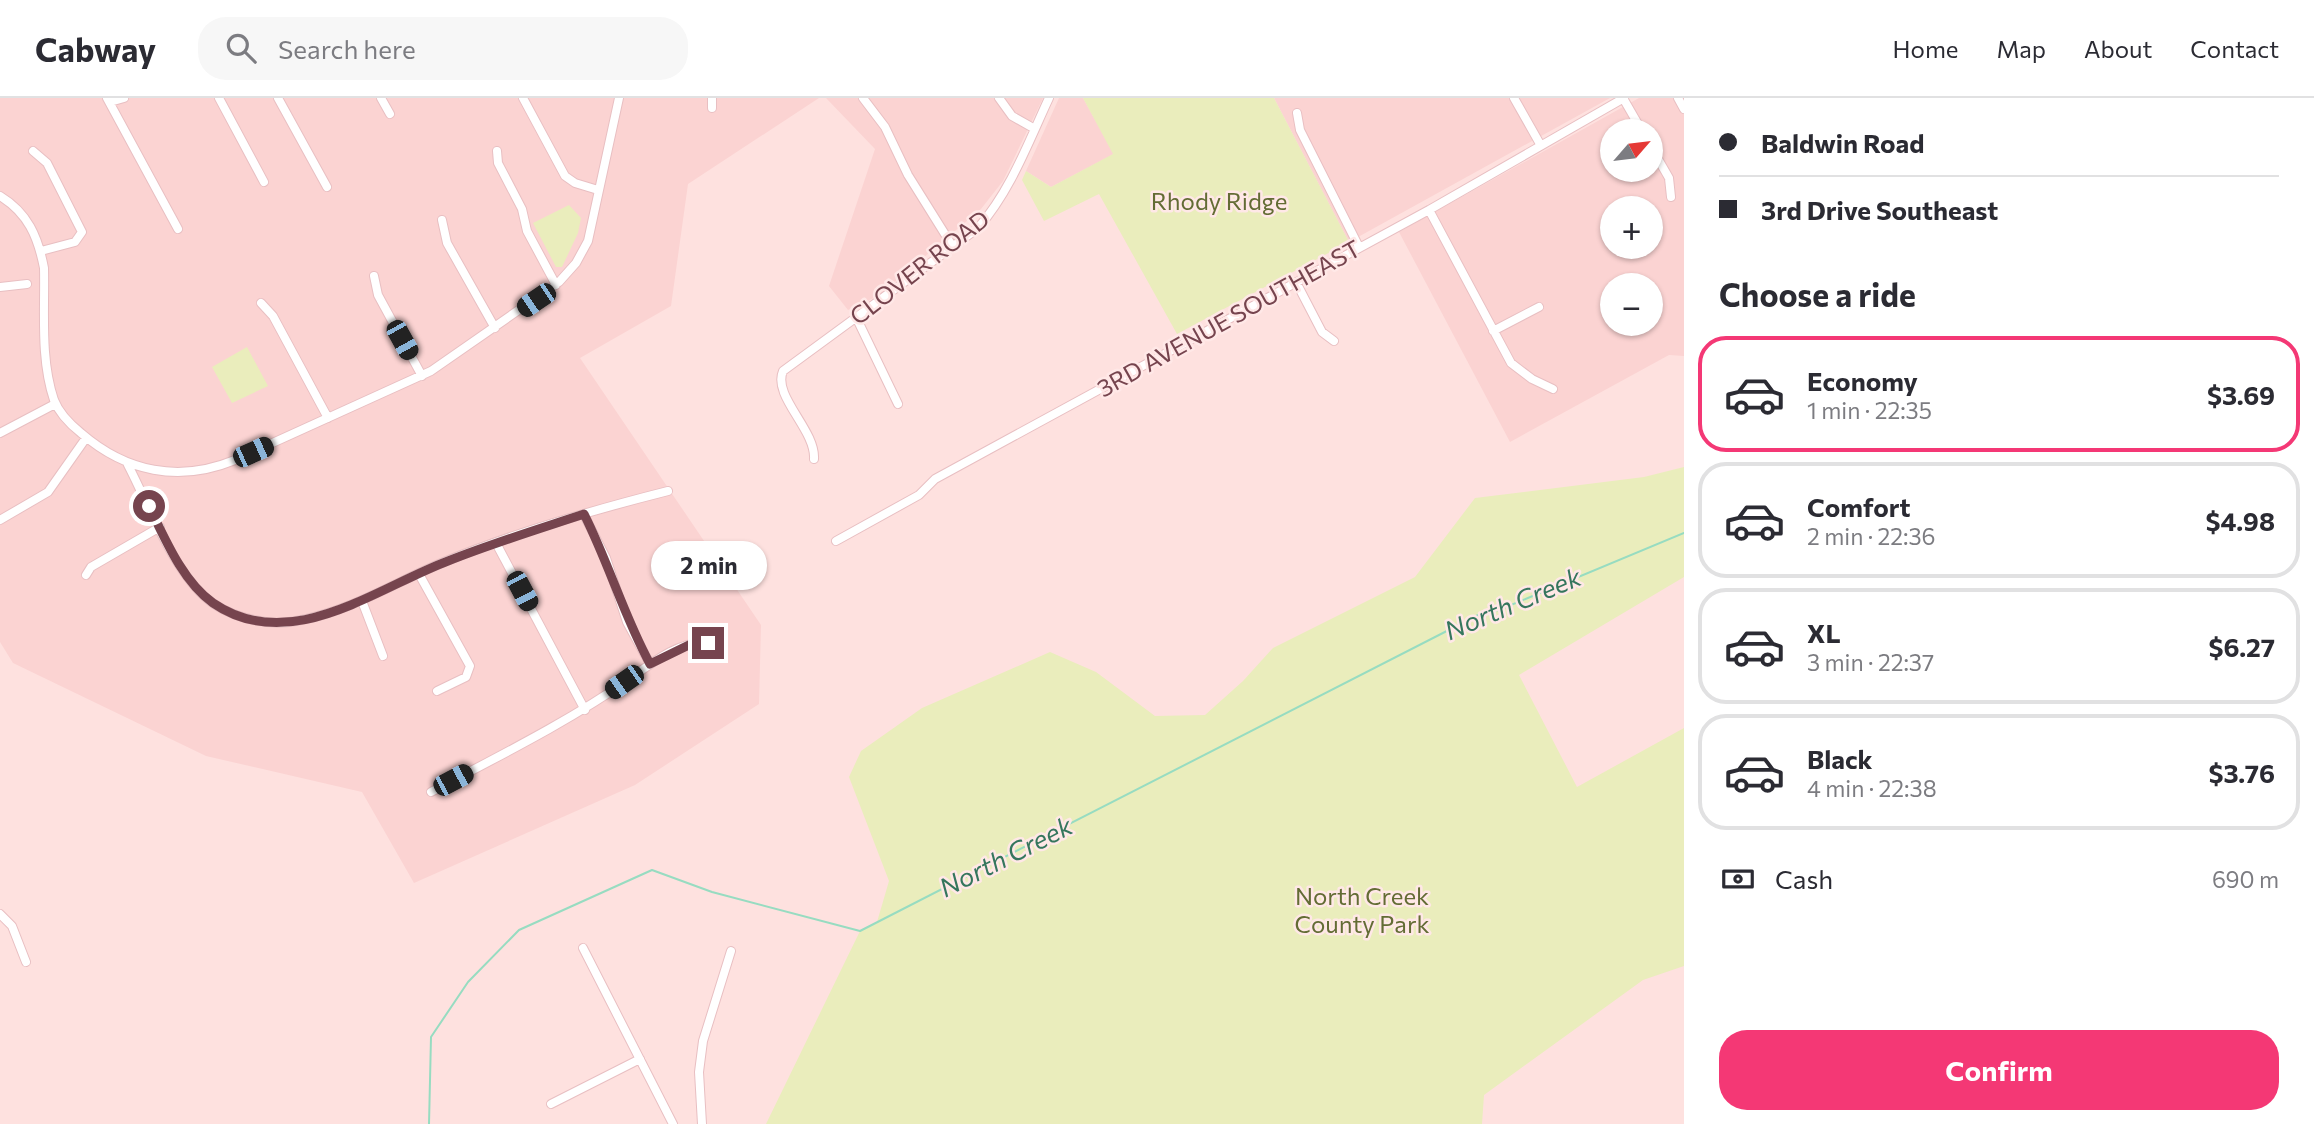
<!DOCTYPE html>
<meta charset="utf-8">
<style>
body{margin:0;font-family:Commissioner,sans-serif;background:#f7f7f7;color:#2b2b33;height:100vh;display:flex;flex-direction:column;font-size:26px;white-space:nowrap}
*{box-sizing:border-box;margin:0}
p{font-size:23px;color:#7c7c81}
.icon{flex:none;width:38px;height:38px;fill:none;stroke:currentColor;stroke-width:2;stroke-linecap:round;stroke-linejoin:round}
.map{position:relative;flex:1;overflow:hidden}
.panel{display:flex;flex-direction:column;background:#fff;width:630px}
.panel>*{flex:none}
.banner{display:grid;align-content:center;height:154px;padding:0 35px;background:#fff}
.needle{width:46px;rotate:62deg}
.tools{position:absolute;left:1600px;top:21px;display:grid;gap:14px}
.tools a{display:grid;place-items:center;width:63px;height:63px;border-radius:50%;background:#fff;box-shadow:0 2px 5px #0004;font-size:35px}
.end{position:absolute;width:32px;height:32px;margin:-16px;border:9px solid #76444e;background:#fff;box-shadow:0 0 0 4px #fff}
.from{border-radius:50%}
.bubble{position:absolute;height:49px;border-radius:24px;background:#fff;box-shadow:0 2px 5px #0004;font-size:23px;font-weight:700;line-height:49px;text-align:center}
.car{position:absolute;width:21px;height:42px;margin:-21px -10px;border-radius:9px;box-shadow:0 0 5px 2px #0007;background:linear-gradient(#222 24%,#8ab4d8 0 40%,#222 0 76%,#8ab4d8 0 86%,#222 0)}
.banner b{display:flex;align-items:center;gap:24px;height:66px;font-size:26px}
.banner b+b{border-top:2px solid #e1e1e2}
.banner i{width:18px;height:18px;background:#2b2b33}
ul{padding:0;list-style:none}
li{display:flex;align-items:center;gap:21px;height:116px;margin:0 14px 10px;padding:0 21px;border:4px solid #e1e1e2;border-radius:28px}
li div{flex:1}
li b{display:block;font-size:26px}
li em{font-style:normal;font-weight:700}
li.selected{border-color:#f43875}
li>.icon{width:63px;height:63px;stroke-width:1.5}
h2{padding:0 35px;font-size:32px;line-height:84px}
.pay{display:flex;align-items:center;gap:18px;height:77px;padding:0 35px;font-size:26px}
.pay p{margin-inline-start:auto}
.action{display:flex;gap:14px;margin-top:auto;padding:14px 35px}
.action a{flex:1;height:80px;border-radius:28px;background:#f43875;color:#fff;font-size:28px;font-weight:700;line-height:80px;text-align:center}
header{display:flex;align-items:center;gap:42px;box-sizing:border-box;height:98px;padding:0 35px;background:#fff;border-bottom:2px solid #e1e1e2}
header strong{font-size:33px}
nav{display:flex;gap:38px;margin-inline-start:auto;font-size:24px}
.search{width:490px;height:63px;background:#f7f7f7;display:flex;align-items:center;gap:18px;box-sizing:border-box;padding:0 24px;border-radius:28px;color:#7c7c81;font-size:26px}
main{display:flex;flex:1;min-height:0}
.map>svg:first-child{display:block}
.residential{fill:#fbd3d2;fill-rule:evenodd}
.green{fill:#eaedbc}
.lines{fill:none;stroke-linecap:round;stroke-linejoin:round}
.stream{stroke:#97dcc1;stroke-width:2}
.minor-casing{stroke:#e8bfc2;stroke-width:10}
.minor{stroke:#fff;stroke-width:8}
.route{stroke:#76444e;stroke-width:9}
.labels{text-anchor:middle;stroke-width:5;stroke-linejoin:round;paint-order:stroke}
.park-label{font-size:24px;fill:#636c34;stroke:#ffe8e7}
.street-label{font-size:24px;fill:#76444e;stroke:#ffe8e7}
.water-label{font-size:26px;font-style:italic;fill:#35765d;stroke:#ffe8e7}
</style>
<header>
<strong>Cabway</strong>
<div class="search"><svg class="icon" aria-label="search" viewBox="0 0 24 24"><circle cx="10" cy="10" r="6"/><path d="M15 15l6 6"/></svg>Search here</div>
<nav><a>Home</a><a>Map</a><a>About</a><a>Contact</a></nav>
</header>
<main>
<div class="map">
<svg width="1684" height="1026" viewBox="0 0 1684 1026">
<rect width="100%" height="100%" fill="#fee1df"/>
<path class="residential" d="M0,0h819l-131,86 -17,122 -91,52 181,267 -2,79 -124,81 -221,98 -52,-91 -156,-36 -193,-93 -13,-21z
M826,0h217l-40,83 -22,28 -103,87 -30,14 -19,-24 46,-137z
M1059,0h24l31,56 -63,33 -25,-16z
M1274,0h336l-261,144z
M1639,0h45v258l-15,-1 -159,87 -111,-210zM1612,33h38v39h-38zM1612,110h38v39h-38zM1612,187h38v39h-38z"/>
<path class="green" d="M1083,0h191l75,144 -172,92 -78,-140 -55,27 -22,-41 4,-9 25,16 62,-33z
M569,107l12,13 -3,15 -16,34h-6l-23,-44z
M247,249l21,39 -36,17 -20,-36z
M1684,369v110l-165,98 58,112 107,-59v238l-41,14 -159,115 -2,29h-716l94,-193 17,-9 12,-41 -40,-104 12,-26 61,-43 128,-56 46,20 59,44 50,-1 38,-34 30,-33 142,-71 60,-79 169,-21z"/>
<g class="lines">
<path class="stream" d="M429,1026l2,-87 37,-55 51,-52 133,-60 60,22 148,39 622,-318 17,-3 185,-77"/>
<g class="minor-casing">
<path id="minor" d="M107,0l71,131
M219,0l45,84
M278,0l49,89
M381,0l9,16
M523,0l42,78 10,7 23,7
M712,0v10
M863,0l22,29 23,48 45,72
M999,0l13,18 23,13
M1514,0l26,46
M1623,0l19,33
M1678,0l6,11
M110,4l14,-4
M1297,15l3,17 59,117
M1650,47l19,33 2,19
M33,53l14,12 35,69 -7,10 -34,9
M497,53l1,12 24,46 5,22 29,54
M0,98c28,17 38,41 44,72 1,43 -4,91 10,132 5,13 17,25 27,33 45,39 98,50 154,27l196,-89 128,-89 17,-19 12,-22 31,-143
M1429,112l82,153 21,16 21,10
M442,122l5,23 48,85
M374,178l4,19 44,81
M1296,184l26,50 12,9
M0,189l27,-3
M261,205l12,13 55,102
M857,221l41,85
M1493,233l46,-24
M0,335l55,-29
M814,361c2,-29 -42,-63 -31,-88l195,-143c33,-38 50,-85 71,-130
M128,367c21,40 48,114 86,139 23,15 55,22 82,17 54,-9 99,-39 148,-59 72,-30 149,-52 224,-71
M584,417l22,43 21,64 23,42
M0,422l48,-28 38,-54
M836,443l83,-46 16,-16 494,-269 195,-112
M496,445l89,167
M419,476l51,92 -4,11 -29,14
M86,477l5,-8 69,-40
M362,503l21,55
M431,694c68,-36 137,-70 200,-114 19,-14 53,-40 77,-35
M0,816l12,12 14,36
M583,850l90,176
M551,1006l89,-45
M702,1026l-3,-52 4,-31 28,-90"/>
</g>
<use href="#minor" class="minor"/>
</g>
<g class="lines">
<path class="route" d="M149,408c16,33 34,76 64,97 77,53 163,-15 235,-42 45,-18 91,-32 136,-47 25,50 40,102 66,150l43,-21h15"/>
</g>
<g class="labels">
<g class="park-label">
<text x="1219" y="112">Rhody Ridge</text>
<text x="1362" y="807">North Creek<tspan x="1362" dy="28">County Park</tspan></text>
</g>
<g class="street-label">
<text transform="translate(920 170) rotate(-38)" y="8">CLOVER ROAD</text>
<text transform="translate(1229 221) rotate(-29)" y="8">3RD AVENUE SOUTHEAST</text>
</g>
<g class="water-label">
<text transform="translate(1513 506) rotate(-23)" y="9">North Creek</text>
<text transform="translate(1006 759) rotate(-27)" y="9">North Creek</text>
</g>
</g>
</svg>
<div class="tools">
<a><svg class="needle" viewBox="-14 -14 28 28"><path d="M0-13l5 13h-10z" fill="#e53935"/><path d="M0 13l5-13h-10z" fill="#7c7c81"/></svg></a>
<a>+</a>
<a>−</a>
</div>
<i class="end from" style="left:149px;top:408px"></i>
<i class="end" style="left:708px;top:545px"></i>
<div class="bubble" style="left:651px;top:443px;width:116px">2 min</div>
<i class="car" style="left:536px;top:202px;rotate:236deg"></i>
<i class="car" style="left:402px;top:242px;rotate:151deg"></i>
<i class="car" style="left:253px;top:354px;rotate:66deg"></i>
<i class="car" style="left:522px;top:493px;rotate:152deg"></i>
<i class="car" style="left:624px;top:584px;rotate:235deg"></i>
<i class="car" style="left:453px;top:682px;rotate:62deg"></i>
</div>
<section class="panel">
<div class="banner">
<b><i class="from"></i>Baldwin Road</b>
<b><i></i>3rd Drive Southeast</b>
</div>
<h2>Choose a ride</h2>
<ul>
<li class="selected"><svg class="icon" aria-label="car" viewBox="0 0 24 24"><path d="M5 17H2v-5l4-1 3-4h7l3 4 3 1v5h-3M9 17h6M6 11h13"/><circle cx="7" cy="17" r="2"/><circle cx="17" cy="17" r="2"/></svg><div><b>Economy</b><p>1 min · 22:35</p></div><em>$3.69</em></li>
<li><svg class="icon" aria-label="car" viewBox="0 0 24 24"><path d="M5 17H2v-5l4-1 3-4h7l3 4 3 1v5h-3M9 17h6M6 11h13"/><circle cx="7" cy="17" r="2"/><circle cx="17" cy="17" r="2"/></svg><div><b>Comfort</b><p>2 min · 22:36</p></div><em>$4.98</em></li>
<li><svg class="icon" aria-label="car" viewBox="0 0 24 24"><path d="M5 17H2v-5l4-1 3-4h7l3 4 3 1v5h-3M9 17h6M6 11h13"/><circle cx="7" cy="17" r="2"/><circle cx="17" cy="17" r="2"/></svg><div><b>XL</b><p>3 min · 22:37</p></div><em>$6.27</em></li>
<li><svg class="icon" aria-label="car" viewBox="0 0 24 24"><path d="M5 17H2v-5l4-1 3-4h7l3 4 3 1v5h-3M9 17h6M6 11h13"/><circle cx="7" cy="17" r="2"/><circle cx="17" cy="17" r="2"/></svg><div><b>Black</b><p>4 min · 22:38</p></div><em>$3.76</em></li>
</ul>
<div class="pay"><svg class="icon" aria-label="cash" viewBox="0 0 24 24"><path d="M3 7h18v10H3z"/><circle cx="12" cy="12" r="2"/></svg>Cash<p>690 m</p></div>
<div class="action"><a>Confirm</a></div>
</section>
</main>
